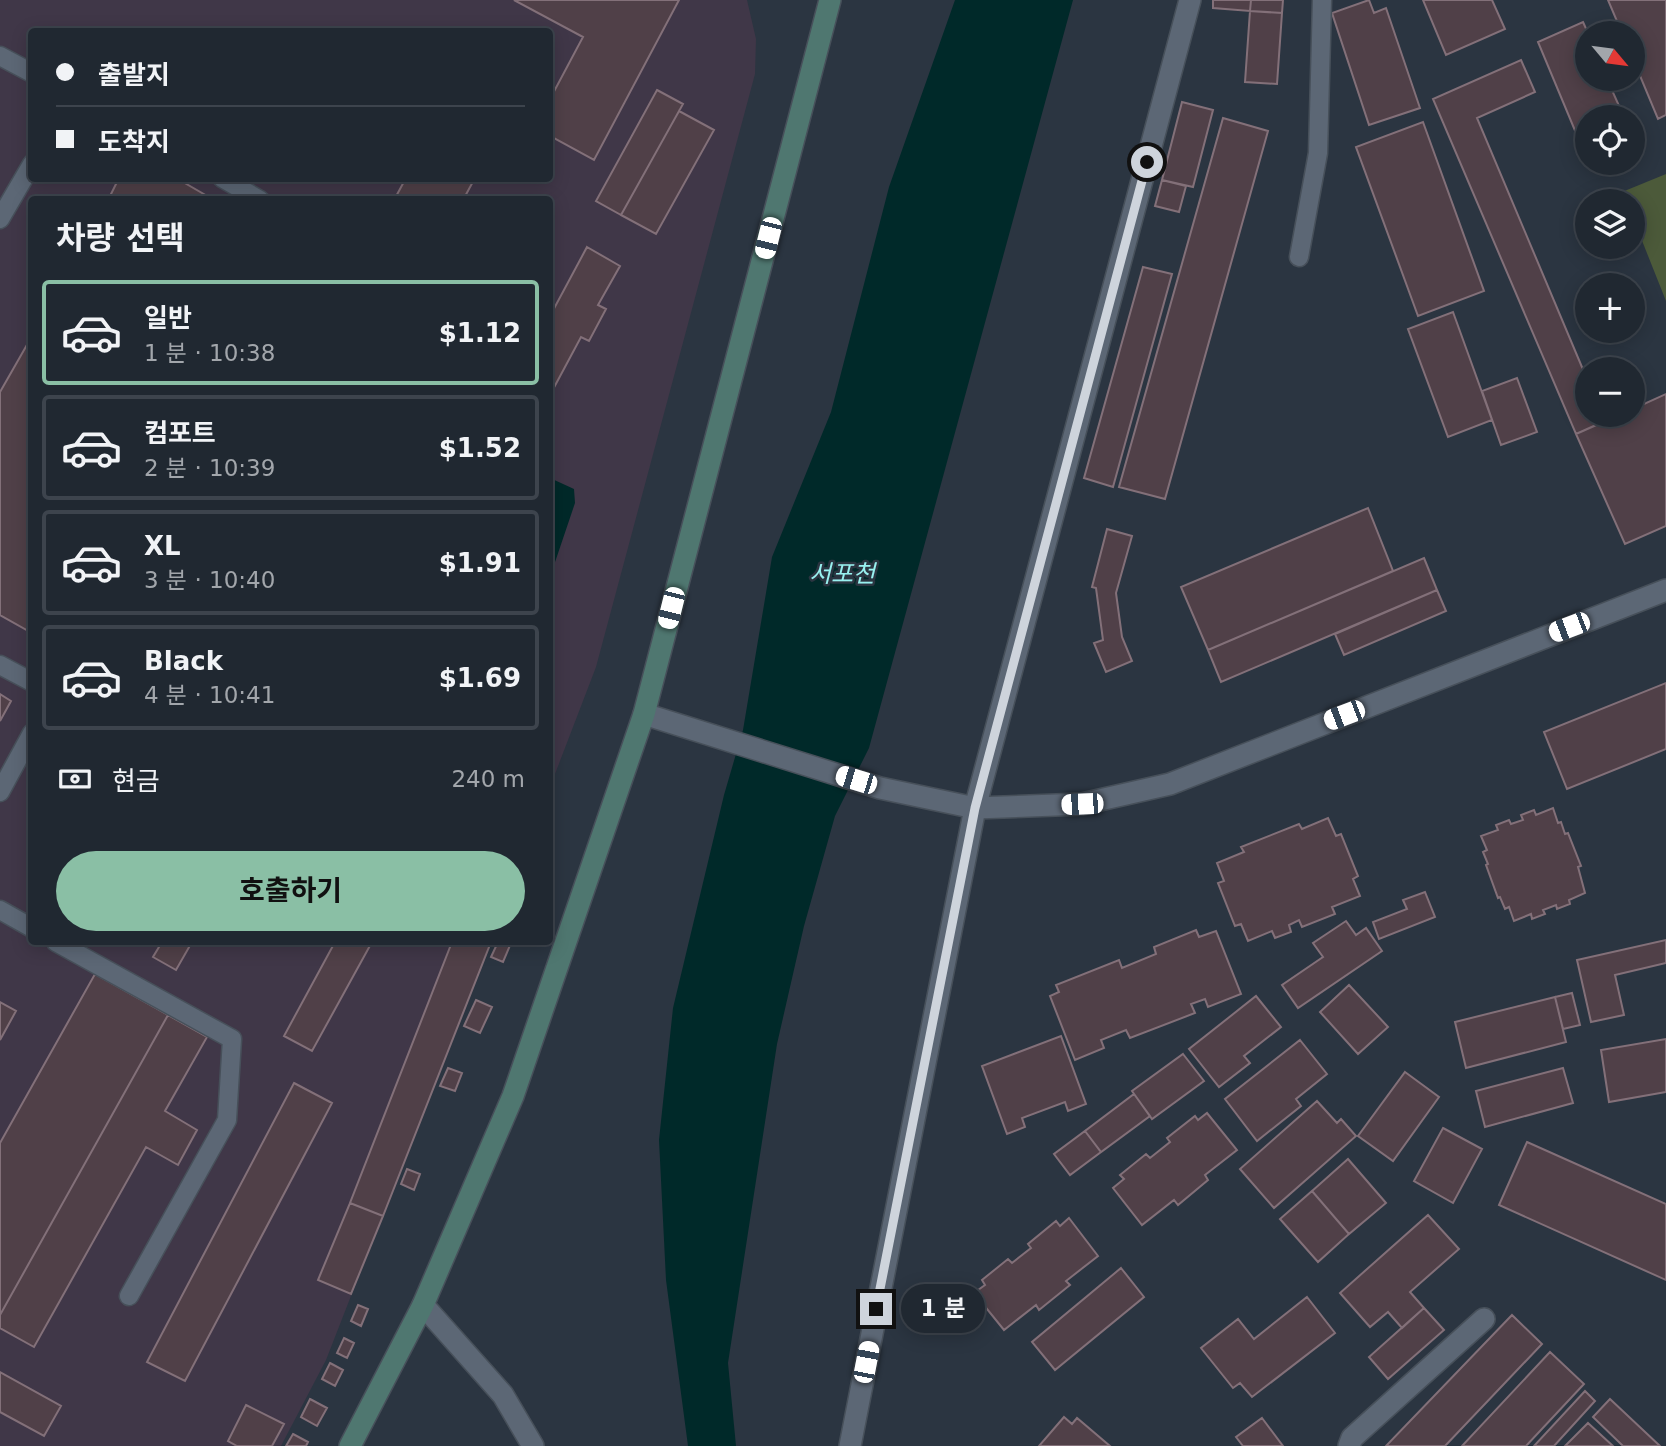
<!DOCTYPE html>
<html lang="ko">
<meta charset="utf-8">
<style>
body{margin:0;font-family:"DejaVu Sans","Noto Sans KR",sans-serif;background:#283039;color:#f1f3f6;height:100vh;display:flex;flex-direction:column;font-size:26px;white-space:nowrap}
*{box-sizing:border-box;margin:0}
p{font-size:23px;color:#a2a6ab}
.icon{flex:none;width:38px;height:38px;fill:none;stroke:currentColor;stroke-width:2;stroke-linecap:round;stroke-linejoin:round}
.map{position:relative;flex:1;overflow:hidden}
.drawer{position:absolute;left:28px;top:196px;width:525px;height:749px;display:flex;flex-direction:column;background:#202831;border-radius:7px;box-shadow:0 4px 18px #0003,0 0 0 2px #3d444d}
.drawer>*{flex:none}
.guide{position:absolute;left:28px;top:28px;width:525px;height:154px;border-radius:7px;box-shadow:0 4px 18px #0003,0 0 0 2px #3d444d;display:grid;align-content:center;height:154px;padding:0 28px;background:#202831}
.needle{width:46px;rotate:119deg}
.tools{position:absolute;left:1575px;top:21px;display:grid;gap:14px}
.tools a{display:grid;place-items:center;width:70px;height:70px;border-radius:50%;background:#202831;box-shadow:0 4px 18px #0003,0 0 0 2px #3d444d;font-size:35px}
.end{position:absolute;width:32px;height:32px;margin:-16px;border:9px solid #ced4dc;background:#111;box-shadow:0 0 0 4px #111}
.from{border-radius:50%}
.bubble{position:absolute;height:49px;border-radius:24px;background:#202831;box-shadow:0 4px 18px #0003,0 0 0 2px #3d444d;font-size:23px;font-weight:700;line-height:49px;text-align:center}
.car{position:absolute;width:21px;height:42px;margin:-21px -10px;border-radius:9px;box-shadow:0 0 5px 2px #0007;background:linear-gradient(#fff 24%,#345 0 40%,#fff 0 76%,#345 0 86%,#fff 0)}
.guide b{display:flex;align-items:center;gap:24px;height:66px;font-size:26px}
.guide b+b{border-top:2px solid #3d444d}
.guide i{width:18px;height:18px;background:#f1f3f6}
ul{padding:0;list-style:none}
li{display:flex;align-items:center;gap:21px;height:105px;margin:0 14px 10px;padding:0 14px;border:4px solid #3d444d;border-radius:7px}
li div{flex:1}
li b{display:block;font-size:26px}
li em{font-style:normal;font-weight:700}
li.active{border-color:#8abfa5}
li>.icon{width:63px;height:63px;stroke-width:1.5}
h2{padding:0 28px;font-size:32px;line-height:84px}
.pay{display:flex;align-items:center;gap:18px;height:77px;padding:0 28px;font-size:26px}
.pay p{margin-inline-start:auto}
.cta{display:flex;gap:14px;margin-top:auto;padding:14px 28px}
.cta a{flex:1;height:80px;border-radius:42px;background:#8abfa5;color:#111;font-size:28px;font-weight:700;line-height:80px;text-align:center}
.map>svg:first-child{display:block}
.industrial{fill:#403748;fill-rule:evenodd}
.green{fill:#4c5a3a}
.water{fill:#002929}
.building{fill:#504048;stroke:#837079;stroke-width:2}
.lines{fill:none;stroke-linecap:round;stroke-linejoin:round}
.service-casing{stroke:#47505a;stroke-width:21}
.minor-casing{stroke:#47505a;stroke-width:24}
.tertiary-casing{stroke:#47505a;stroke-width:24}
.secondary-casing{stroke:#47505a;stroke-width:24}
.service{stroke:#5c6775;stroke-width:18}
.minor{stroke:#5c6775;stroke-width:21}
.tertiary{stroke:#5c6775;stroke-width:21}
.secondary{stroke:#4f7770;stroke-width:21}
.route{stroke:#ced4dc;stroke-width:9}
.labels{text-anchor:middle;stroke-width:5;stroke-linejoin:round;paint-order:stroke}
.water-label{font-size:24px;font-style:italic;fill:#98f1f0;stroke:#2b3541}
</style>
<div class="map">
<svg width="1666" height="1446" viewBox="0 0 1666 1446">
<rect width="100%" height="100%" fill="#2b3541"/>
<path class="industrial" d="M0,0h747l9,39 -1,35 -159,593 -46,120v-587h-518v742h457l-163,418 -45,86h-281zM32,32h518v146h-518z"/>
<path class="green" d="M1666,174v127l-33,-83v-17h-7l-4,-9z"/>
<path class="water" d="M955,0h118l-204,748 -34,68 -31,110 -27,118 -49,319 8,83h-48l-22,-166 -7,-140 14,-132 51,-213 19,-65 29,-173 59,-145 58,-225z
M550,478l24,11 1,14 -25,74z"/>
<path class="building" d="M514,0h165l-85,160 -44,-24v-37l33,-62z
M1213,0h38l-1,11 -37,-3z
M1251,0h32l-1,13 -32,-2z
M1369,0l5,13 12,-5 34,100 -51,17 -37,-112z
M1423,0h69l13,29 -59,26z
M1608,0h58v115l-8,4 -25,-60v-26h-11z
M1250,11l32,2 -5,71 -32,-2z
M1583,22l5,11 -1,46h20l17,38h-37v26l-6,2 -43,-103z
M1521,60l14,32 -58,26 110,261v36h15l3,6 -29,13 -143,-335z
M657,90l26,14 -62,111 -25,-14z
M1182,102l31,8 -20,77 -31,-7z
M679,111l35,19 -58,104 -35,-19z
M1223,118l45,13 -103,368 -46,-12z
M1423,122l61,169 -66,25 -62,-169z
M119,178h57l38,22h-106z
M406,178h69l-12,22h-69z
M1162,180l24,6 -7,26 -24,-6z
M587,247l33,19 -22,39 8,4 -17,32 -8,-4 -31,58v-79z
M1143,267l29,7 -59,213 -29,-9z
M1453,312l39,108 -44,17 -40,-108z
M32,336v297l-32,-18v-223z
M1517,378l20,54 -36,13 -19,-54z
M1666,394v132l-41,18 -49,-110 43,-19h14v-6z
M1368,508l25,63 -185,79 -27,-63z
M1107,529l25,7 -16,57 6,44 10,24 -26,11 -12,-29 9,-3 -7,-52 -4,-1z
M1424,558l13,32 -216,92 -13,-32z
M1437,590l9,21 -102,44 -9,-21z
M1666,683v66l-99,40 -23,-57z
M0,694l11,7 -11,20z
M1553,808l5,15 3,-1 4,12 3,-1 13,33 -3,1 7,26 -16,7 1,4 -13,5 -1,-4 -13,5 2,4 -13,5 -1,-5 -17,7 -5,-14 -4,2 -5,-12 -2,1 -12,-33 2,-1 -5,-12 4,-2 -6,-14 17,-6 -2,-5 13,-5 2,4 12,-4 -2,-5 13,-5 2,5z
M1328,818l8,18 5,-2 17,42 -5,3 7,17 -28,11 3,7 -33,13 -3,-7 -10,5 2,7 -16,6 -3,-7 -24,10 -7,-17 -6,2 -17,-43 6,-2 -7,-18 27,-11 -3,-5 58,-23 3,5z
M1425,892l10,25 -56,22 -6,-17 34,-13 -4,-9z
M1346,921l10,14 10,-7 16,23 -84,57 -16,-23 41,-28 -10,-14z
M1196,930l3,7 17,-6 25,63 -33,13 -3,-8 -14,5 4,9 -65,25 -4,-8 -25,10 3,8 -29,12 -25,-64 9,-4 -3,-7 63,-25 3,8 34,-14 -2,-7z
M1666,940v23l-51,12 9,40 -33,7 -14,-62z
M162,942h30l-16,28 -23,-13z
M335,942h37l-60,109 -28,-15z
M452,942h39l-108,274 -33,-13z
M498,942l13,1 -8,19 -12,-5z
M95,974l73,41 -168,300v-172z
M1349,985l39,42 -30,27 -38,-42z
M1572,993l8,32 -17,4 -8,-32z
M1256,996l25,31 -37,29 6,7 -31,24 -30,-38z
M1555,997l11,45 -100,26 -11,-46z
M476,1000l16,7 -12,26 -16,-7z
M0,1002l16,9 -16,29z
M168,1015l39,22 -42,74 32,19 -19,35 -32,-18 -112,200 -34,-19v-13z
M1061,1036l25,68 -18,7 -3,-9 -43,16 3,9 -18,7 -25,-68z
M1666,1039v53l-57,10 -8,-52z
M1300,1040l27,34 -31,25 5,7 -44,35 -32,-42z
M1183,1054l21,27 -52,38 -20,-28z
M448,1068l14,5 -7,18 -15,-5z
M1563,1068l10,35 -88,24 -9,-36z
M1405,1072l34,25 -46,64 -35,-25z
M294,1083l38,20 -147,278 -38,-19z
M1134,1094l16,22 -49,36 -16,-21z
M1317,1101l20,22 4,-4 15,17 -82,72 -34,-39z
M1207,1113l30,37 -32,25 3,5 -30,25 -4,-5 -32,25 -29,-37 11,-9 -4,-4 26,-21 4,4 20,-16 -3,-4 28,-22 3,4z
M1443,1128l39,21 -29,54 -39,-22z
M1085,1131l16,21 -31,23 -16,-21z
M1527,1142l139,62v76l-167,-75z
M1348,1159l38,44 -37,31 -37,-43z
M407,1169l13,5 -6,16 -13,-6z
M1312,1191l37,43 -31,28 -38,-43z
M350,1203l33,13 -32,78 -33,-14z
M1428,1215l31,34 -49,43 14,16 -22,20 -14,-16 -18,15 -30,-34z
M1069,1218l29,38 -32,25 4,4 -31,25 -3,-5 -32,25 -30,-37 11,-8 -3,-5 26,-21 4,4 19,-15 -3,-4 28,-23 4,5z
M1121,1268l23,29 -89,73 -23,-28z
M1307,1297l28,36 -83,64 -12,-14 -7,5 -32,-40 37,-29 16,20z
M358,1305l10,4 -7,17 -10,-5z
M1424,1308l20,22 -56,49 -19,-22z
M1512,1315l30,29 -97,102h-59z
M344,1338l10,5 -7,15 -10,-5z
M1550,1352l34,32 -58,62h-64z
M330,1363l13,7 -8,16 -13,-7z
M0,1372l61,34 -17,30 -44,-24z
M1585,1391l10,10 -41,45h-20z
M310,1399l17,9 -10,18 -16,-9z
M1610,1399l50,47h-37l-30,-29z
M246,1405l38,19 -12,22h-35l-9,-5z
M1064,1417l8,7 5,-6 33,28h-71z
M1262,1418l21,28h-40l-7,-9z
M1588,1423l25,23h-48z
M293,1434l15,8 -2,4h-20z"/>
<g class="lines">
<g class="service-casing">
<path id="service" d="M0,56l32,17
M222,178l38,22
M0,219l32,-55
M1299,257l19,-104 4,-153
M0,665l32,17
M0,792l32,-59
M0,910l32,18
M56,942l176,97 -5,81 -98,176"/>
</g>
<g class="minor-casing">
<path id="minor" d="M1349,1446l3,-8 132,-119"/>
</g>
<g class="tertiary-casing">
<path id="tertiary" d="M644,714l236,74 95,20 107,-4 88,-20 496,-194
M423,1305l80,90 30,51
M850,1446l125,-638 215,-808"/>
</g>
<g class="secondary-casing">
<path id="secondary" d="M350,1446l73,-141 90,-209 131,-382 186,-714"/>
</g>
<use href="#service" class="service"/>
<use href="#minor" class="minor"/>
<use href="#tertiary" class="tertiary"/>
<use href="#secondary" class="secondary"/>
</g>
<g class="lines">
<path class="route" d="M876,1309l99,-501 172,-646"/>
</g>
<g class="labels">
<g class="water-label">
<text x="842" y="582">서포천</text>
</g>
</g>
</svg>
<div class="tools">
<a><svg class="needle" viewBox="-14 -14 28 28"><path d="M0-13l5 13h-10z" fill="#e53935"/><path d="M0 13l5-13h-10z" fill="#a2a6ab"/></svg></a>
<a><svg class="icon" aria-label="locate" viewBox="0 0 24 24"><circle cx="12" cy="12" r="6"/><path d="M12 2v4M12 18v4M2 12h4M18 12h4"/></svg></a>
<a><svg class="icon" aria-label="layers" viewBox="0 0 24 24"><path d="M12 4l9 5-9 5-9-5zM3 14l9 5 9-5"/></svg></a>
<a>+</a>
<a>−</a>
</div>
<i class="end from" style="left:1147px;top:162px"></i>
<i class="end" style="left:876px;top:1309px"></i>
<div class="bubble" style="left:901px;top:1284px;width:84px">1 분</div>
<i class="car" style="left:768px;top:238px;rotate:194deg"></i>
<i class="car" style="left:671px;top:608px;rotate:194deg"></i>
<i class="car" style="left:1569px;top:627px;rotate:249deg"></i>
<i class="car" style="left:1344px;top:715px;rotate:249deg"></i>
<i class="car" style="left:856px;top:780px;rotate:287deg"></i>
<i class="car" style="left:1082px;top:804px;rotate:268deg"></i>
<i class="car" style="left:866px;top:1362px;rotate:11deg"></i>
<div class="guide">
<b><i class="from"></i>출발지</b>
<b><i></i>도착지</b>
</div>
<section class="drawer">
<h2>차량 선택</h2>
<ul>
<li class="active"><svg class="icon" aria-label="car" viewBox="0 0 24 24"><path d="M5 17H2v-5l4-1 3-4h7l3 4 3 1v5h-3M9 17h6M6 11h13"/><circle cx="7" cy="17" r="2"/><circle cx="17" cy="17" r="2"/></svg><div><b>일반</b><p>1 분 · 10:38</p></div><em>$1.12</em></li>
<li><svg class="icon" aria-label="car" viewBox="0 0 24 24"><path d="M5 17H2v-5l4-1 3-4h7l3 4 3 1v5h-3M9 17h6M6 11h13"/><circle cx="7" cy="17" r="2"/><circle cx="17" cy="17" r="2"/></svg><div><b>컴포트</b><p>2 분 · 10:39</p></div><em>$1.52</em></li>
<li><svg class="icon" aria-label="car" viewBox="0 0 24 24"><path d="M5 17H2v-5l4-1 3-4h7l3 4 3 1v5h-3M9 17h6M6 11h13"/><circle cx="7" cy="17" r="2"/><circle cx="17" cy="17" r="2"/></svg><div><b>XL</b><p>3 분 · 10:40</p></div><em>$1.91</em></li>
<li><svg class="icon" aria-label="car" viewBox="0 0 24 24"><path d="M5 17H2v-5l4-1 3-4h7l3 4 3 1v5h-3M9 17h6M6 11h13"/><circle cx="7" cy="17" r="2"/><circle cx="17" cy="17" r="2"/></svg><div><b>Black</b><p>4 분 · 10:41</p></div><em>$1.69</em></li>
</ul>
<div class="pay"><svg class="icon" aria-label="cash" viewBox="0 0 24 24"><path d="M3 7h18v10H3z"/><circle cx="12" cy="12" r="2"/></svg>현금<p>240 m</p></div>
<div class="cta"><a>호출하기</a></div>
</section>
</div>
